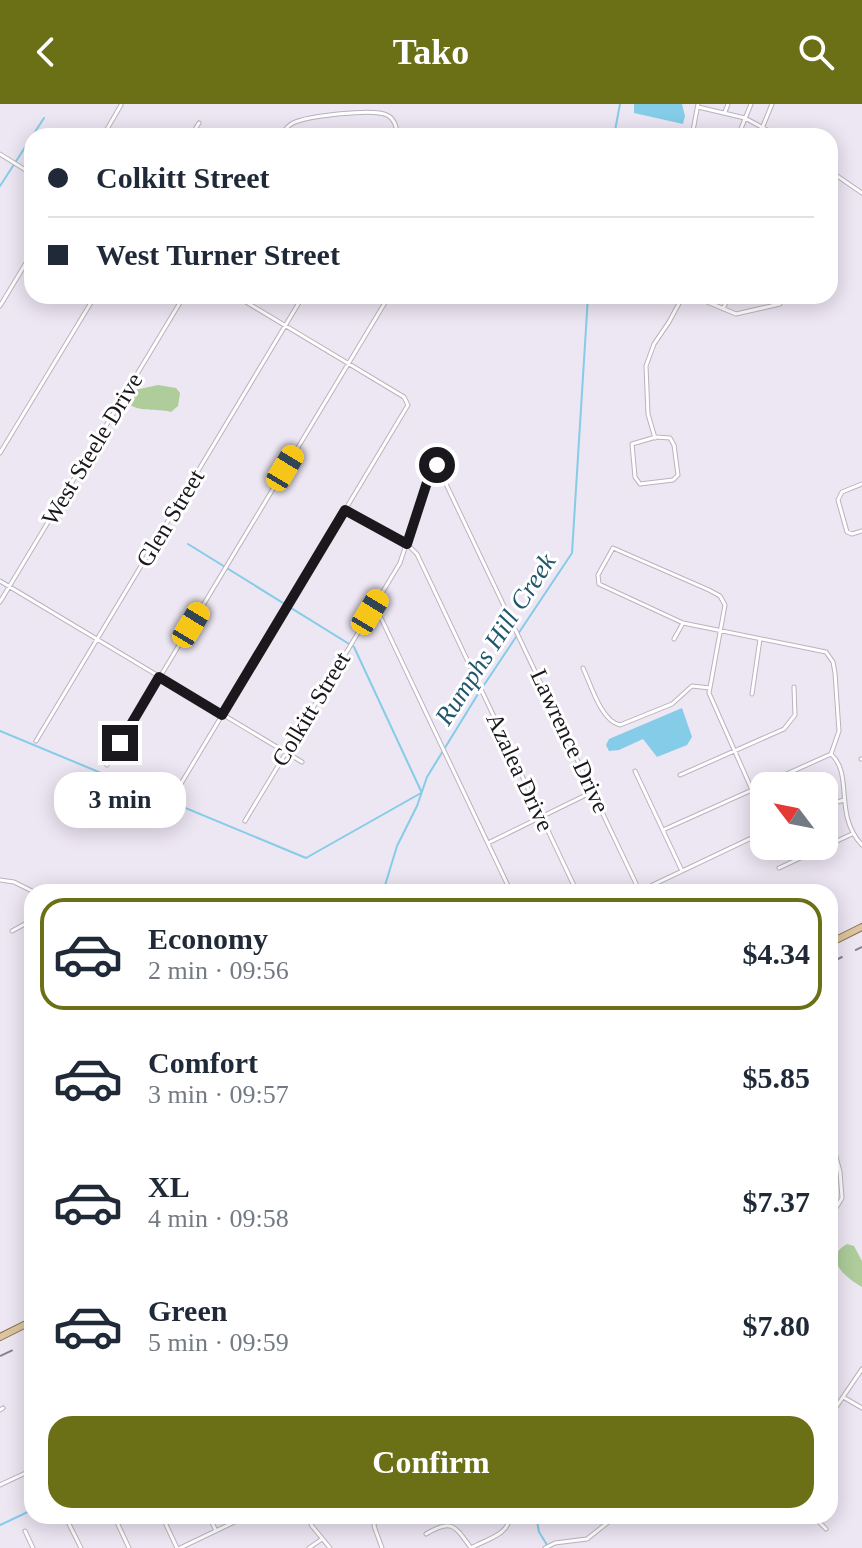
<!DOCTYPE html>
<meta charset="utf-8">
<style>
body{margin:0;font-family:"Times New Roman",serif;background:#f6f6f7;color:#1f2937;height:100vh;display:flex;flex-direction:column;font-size:30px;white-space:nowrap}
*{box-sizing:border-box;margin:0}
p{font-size:26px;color:#747a83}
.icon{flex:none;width:44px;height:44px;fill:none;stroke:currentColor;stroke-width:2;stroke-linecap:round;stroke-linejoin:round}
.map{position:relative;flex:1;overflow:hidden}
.details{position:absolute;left:24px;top:780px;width:814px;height:640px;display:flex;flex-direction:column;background:#fff;border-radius:24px;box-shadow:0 4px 20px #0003}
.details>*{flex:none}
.hud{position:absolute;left:24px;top:24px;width:814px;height:176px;border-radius:24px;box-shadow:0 4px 20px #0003;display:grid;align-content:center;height:176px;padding:0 24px;background:#fff}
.needle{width:52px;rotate:302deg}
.tools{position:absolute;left:750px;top:668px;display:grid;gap:16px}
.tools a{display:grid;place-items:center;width:88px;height:88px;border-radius:16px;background:#fff;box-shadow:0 4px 20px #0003;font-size:40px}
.end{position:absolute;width:36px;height:36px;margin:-18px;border:10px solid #1b181d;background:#fff;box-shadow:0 0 0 4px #fff}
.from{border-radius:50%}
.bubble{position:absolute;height:56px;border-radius:24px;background:#fff;box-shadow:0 4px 20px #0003;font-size:26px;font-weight:800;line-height:56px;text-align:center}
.car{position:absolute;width:24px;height:48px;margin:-24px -12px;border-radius:10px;box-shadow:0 0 6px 2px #0007;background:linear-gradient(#f5c518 24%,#345 0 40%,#f5c518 0 76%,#345 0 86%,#f5c518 0)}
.hud b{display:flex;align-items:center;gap:28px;height:76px;font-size:30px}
.hud b+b{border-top:2px solid #e0e1e3}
.hud i{width:20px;height:20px;background:#1f2937}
ul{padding:14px 0 0;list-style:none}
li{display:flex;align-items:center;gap:24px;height:112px;margin:0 16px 12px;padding:0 8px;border:4px solid transparent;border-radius:24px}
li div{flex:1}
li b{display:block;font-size:30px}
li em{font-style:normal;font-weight:800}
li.selected{border-color:#6b7016}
li>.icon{width:72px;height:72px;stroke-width:1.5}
.button{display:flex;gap:16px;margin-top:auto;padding:16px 24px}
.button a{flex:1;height:92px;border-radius:24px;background:#6b7016;color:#fff;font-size:32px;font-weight:800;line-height:92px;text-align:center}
header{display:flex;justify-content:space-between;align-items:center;height:104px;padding:0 24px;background:#6b7016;color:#fff;font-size:36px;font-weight:800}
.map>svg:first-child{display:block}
.green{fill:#aecd9b}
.water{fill:#85cce8}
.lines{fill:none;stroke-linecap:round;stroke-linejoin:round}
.stream{stroke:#85cce8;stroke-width:2}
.street-casing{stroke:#b9b3bf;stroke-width:5}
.primary-casing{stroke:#8a6f49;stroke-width:8}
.street{stroke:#fff;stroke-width:3}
.primary{stroke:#dcc5a0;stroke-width:6}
.rail{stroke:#87828b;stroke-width:2;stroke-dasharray:14 14;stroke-linecap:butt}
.route{stroke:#1b181d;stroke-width:10}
.labels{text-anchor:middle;stroke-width:6;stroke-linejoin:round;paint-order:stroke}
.street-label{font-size:24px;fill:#1b181d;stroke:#fff}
.water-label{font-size:26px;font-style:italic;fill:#1f586c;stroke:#fff}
</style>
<header><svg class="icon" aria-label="back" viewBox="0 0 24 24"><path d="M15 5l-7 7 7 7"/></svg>Tako<svg class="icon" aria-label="search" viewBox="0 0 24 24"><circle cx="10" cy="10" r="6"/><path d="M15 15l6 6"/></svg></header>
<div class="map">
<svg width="862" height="1444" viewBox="0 0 862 1444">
<rect width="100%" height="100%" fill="#ede6f3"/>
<path class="green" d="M158,281l18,3 4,5 -2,13 -7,6c-15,-4 -32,1 -45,-10l4,-11z
M847,1140l7,2 8,15v26c-16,-9 -41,-29 -15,-43z"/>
<path class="water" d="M634,0h48l3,12 -2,8 -49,-11z
M682,604l10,29 -5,8 -30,12 -14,-18 -24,11 -10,1 -3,-6 3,-6z"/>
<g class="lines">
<path class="stream" d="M614,32l6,-32
M0,82l44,-68
M188,440l166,103 67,144
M0,627l306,127 115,-65
M383,788l14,-46 20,-40 10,-29 51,-83 94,-141 16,-257
M536,1412l3,16 10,16
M0,1421l32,-15"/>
<g class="street-casing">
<path id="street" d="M698,3l47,11 33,18
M725,8l3,-8
M763,22l9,-22
M103,32l18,-31
M191,32l8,-13
M280,32c4,-5 7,-10 13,-13 14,-7 81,-15 94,-8 8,4 10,12 10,21
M692,32l6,-32
M738,32l13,-32
M0,50l32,20
M830,67l32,22
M693,192l43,18 44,-10 1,-8
M0,202l32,-53
M723,205l6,-13
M656,333l14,1 4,7 4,30 -5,5 -33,4 -5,-7 -3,-33z
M655,334l-7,-24 -2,-48 8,-22 15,-22 14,-26
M0,349l95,-157
M862,380l-20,8 -4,8 9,32 5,2 10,-3
M345,406l62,34 10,10 160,338
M0,477l302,181
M0,498l184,-306
M370,508l7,1 4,5 130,274
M674,535l9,-16
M583,564c8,17 18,53 37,57l52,-21 20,-18 18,2
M752,590l8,-55
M36,637l267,-445
M831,650c23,21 2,60 31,91
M861,655h1
M107,661l282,-469
M635,667l47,100
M680,671l104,-46 11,-14 -1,-28
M179,683l229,-382 -4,-8 -168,-101
M824,702l20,-6
M245,717l155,-258 32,-96 5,-2 203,427
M663,726l89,-40 8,-4 71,-32 8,-23 -4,-58 -2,-11 -7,-10 -143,-29 -84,-39 -1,-9 15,-27 96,42 11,6 5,9 -16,88 43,97
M488,739l106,-52
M779,764l73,-34
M0,776l14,2 20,10
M640,787l124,-59
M78,788h6
M12,827l20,-11
M830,1030l10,38 2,26 -12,20
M843,1293l19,11
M0,1306l3,-2
M830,1312l32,-47
M0,1381l32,-15
M65,1412l16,32
M114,1412l15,32
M162,1412l15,32
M209,1412l7,15
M307,1412l5,10 18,22
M376,1412l-2,10 8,22
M813,1412l13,13
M25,1427l8,17
M426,1430c26,-16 29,-8 45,14
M180,1444l67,-32
M309,1444l13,-9
M471,1444c16,-9 38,-13 39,-32
M545,1444l10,-5 32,-4 29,-23"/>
</g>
<g class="primary-casing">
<path id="primary" d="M830,839l32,-16
M0,1233l32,-16"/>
</g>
<use href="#street" class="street"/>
<use href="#primary" class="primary"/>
<path class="rail" d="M830,859l32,-16
M0,1252l32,-15"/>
</g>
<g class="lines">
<path class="route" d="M120,639l39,-66 63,38 123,-205 62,34 25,-77 5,-2"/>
</g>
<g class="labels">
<g class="street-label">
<text transform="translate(92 345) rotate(-59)" y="8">West Steele Drive</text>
<text transform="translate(170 414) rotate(-59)" y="8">Glen Street</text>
<text transform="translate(311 605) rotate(-59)" y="8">Colkitt Street</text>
<text transform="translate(570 637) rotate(65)" y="8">Lawrence Drive</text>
<text transform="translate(520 668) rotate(65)" y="8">Azalea Drive</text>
</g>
<g class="water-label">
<text transform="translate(495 535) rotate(-57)" y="9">Rumphs Hill Creek</text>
</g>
</g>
</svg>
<div class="tools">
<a><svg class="needle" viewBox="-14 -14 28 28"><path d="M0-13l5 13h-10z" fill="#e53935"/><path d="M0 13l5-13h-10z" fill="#747a83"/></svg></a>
</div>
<i class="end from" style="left:437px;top:361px"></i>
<i class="end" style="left:120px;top:639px"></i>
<div class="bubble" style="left:54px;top:668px;width:132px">3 min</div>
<i class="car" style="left:285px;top:364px;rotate:31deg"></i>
<i class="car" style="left:370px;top:508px;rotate:31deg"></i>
<i class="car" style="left:191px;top:521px;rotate:31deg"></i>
<div class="hud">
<b><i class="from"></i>Colkitt Street</b>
<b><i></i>West Turner Street</b>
</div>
<section class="details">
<ul>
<li class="selected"><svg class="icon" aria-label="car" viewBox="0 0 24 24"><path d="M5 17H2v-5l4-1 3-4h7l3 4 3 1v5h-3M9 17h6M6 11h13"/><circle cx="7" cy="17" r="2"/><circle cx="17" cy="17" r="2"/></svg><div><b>Economy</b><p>2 min · 09:56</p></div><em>$4.34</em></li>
<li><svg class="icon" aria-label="car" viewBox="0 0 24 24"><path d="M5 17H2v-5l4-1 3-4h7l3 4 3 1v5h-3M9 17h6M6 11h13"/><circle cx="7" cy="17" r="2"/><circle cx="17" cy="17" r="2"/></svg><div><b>Comfort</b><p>3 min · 09:57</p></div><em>$5.85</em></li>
<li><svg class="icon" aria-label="car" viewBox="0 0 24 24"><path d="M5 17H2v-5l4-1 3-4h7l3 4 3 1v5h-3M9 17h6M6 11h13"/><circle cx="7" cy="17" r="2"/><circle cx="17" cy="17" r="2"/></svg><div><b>XL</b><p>4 min · 09:58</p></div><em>$7.37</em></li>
<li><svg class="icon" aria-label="car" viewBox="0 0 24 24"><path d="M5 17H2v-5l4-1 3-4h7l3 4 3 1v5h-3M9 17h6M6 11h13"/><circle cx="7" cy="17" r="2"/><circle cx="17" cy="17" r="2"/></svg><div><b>Green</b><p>5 min · 09:59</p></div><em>$7.80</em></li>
</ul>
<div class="button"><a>Confirm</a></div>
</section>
</div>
